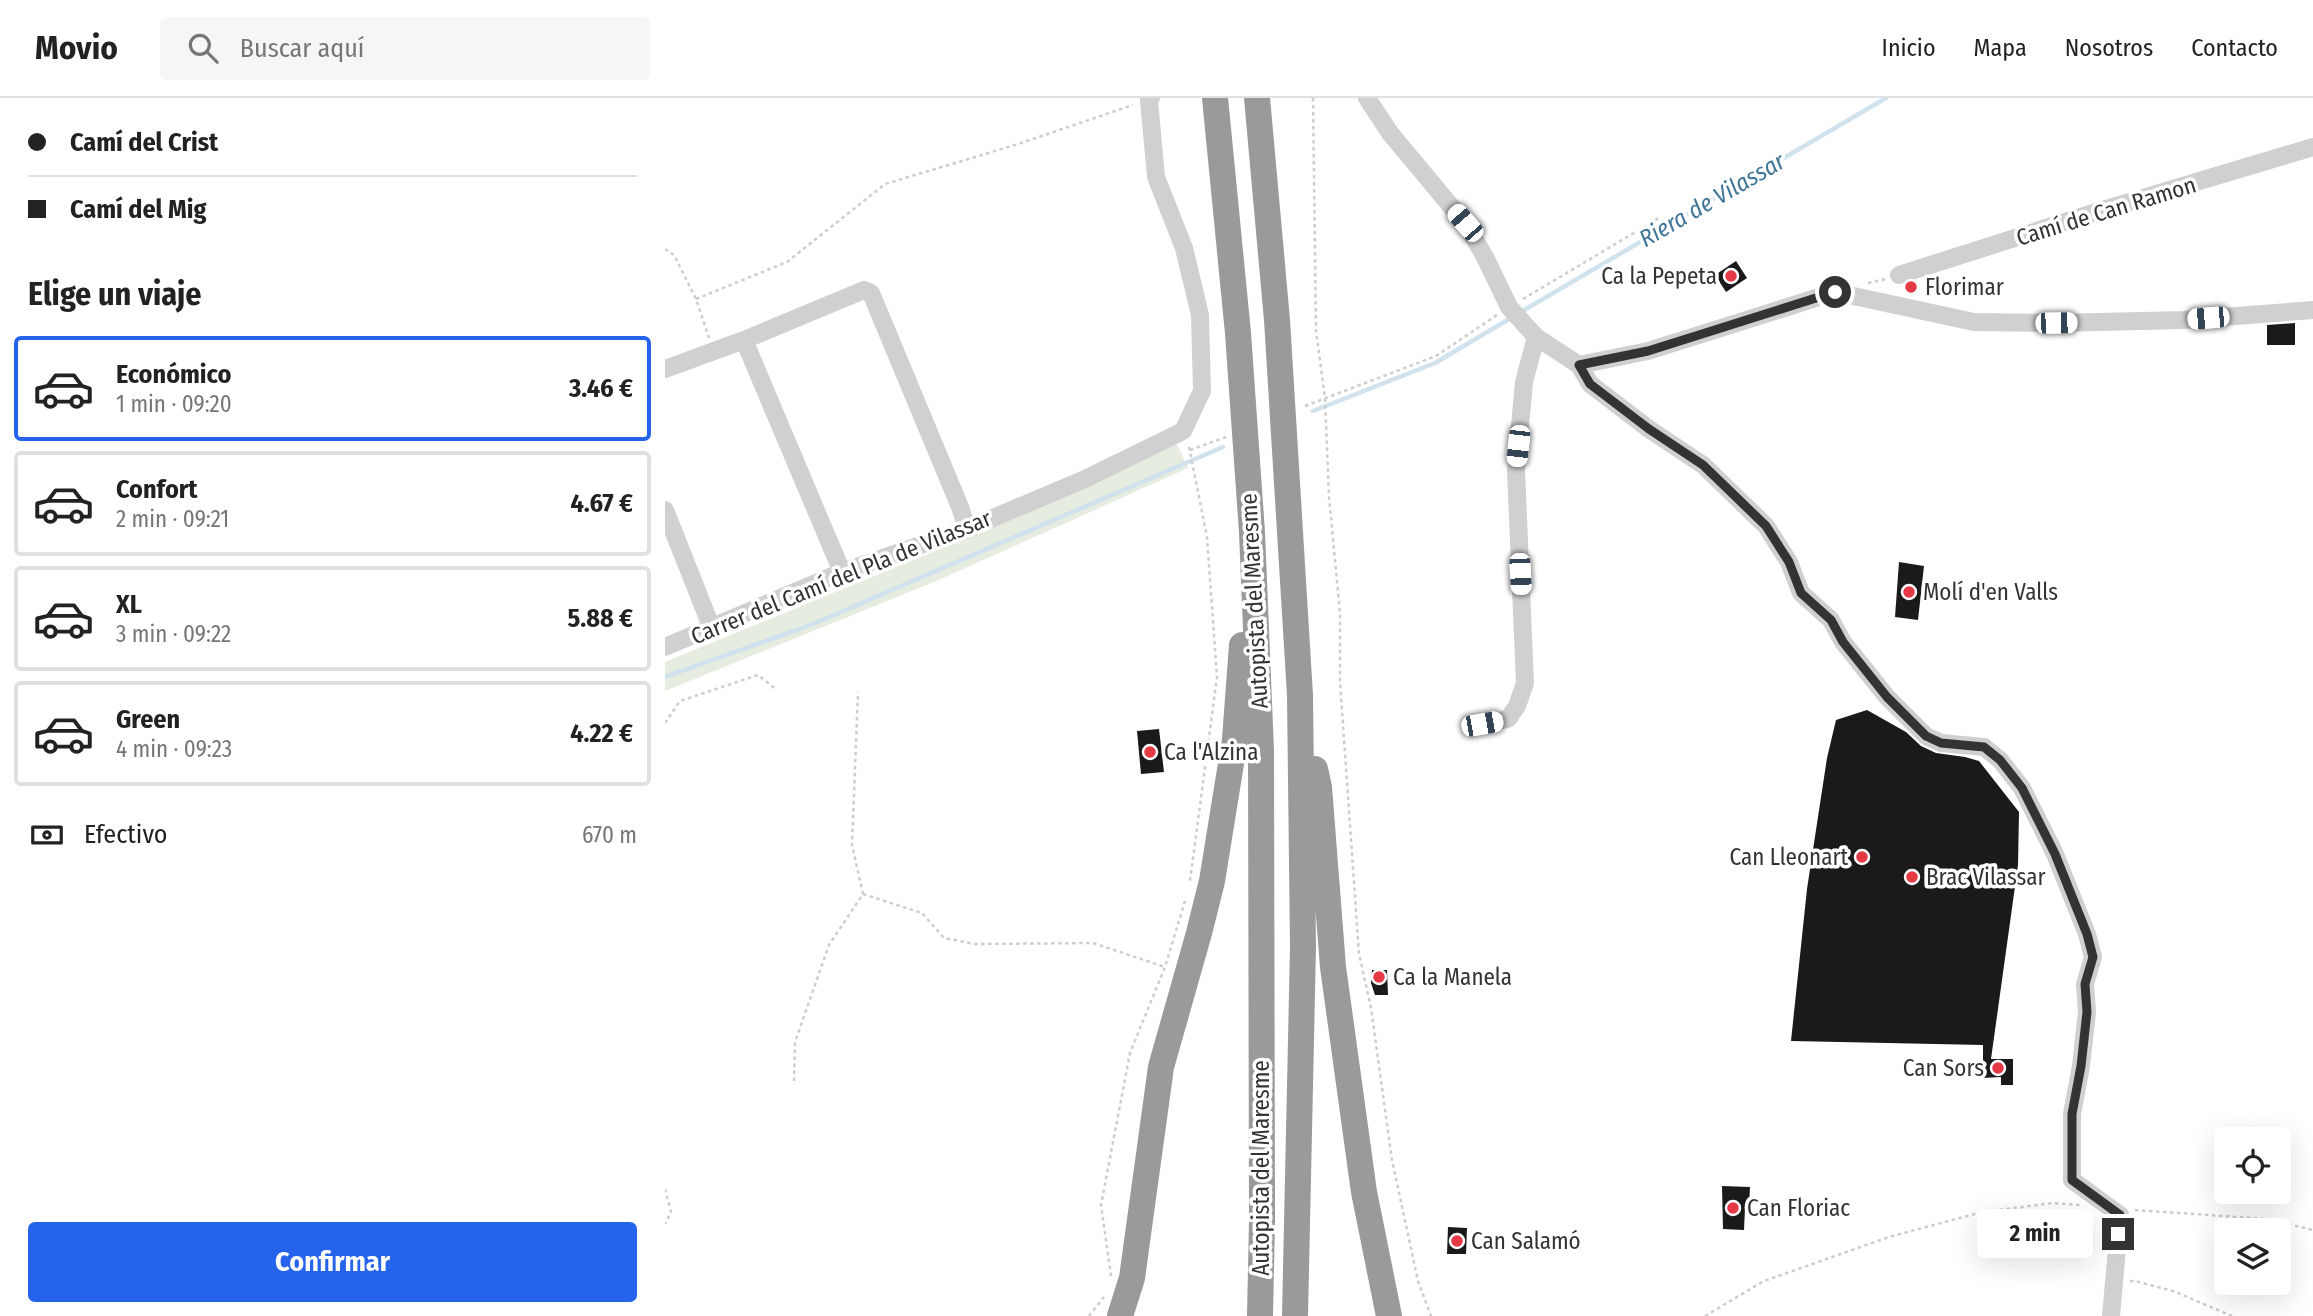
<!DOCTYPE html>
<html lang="es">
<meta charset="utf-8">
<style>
body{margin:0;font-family:"Fira Sans Condensed",sans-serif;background:#f6f6f6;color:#222;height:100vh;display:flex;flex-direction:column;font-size:26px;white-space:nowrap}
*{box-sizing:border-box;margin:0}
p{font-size:23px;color:#767676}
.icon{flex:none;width:38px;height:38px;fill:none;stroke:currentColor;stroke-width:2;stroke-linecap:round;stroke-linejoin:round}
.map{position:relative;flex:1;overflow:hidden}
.side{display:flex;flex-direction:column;background:#fff;width:665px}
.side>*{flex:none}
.top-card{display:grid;align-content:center;height:154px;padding:0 28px;background:#fff}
.buttons{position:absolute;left:1549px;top:1029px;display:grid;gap:14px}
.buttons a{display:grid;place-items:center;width:77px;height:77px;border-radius:7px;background:#fff;box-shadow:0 7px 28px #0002;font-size:35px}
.end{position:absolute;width:32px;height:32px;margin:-16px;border:9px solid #333;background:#fff;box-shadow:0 0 0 4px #fff}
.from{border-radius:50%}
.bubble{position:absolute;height:49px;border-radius:7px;background:#fff;box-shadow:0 7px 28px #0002;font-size:23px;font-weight:700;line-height:49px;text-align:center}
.car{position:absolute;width:21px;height:42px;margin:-21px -10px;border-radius:9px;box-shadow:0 0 5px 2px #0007;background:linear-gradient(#fff 24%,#345 0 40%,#fff 0 76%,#345 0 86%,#fff 0)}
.top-card b{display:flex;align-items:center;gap:24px;height:66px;font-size:26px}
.top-card b+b{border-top:2px solid #e0e0e0}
.top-card i{width:18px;height:18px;background:#222}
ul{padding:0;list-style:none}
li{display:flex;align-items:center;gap:21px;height:105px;margin:0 14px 10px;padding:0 14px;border:4px solid #e0e0e0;border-radius:7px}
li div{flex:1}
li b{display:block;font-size:26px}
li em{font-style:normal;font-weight:700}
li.current{border-color:#2563eb}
li>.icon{width:63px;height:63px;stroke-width:1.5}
h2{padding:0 28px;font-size:32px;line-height:84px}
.pay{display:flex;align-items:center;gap:18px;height:77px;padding:0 28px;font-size:26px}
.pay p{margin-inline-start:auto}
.primary-button{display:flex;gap:14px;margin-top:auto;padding:14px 28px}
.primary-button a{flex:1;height:80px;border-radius:7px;background:#2563eb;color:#fff;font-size:28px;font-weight:700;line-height:80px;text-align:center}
header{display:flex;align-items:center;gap:42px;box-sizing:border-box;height:98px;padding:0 35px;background:#fff;border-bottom:2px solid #e0e0e0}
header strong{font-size:33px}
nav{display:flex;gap:38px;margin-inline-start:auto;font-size:24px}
.search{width:490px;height:63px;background:#f6f6f6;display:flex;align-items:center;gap:18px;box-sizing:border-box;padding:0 24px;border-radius:7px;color:#767676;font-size:26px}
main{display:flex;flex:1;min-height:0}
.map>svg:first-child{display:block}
.green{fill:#e6ecdf}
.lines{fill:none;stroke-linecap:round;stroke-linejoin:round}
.stream{stroke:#cfe2ee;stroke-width:4.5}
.building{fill:#1a1a1a}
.path{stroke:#cdcdcd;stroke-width:2.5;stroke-dasharray:3.5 3.5;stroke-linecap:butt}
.minor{stroke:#d0d0d0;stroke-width:18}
.highway{stroke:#9a9a9a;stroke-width:26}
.route{stroke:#333;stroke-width:9}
.poi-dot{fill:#e63946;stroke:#fff;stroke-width:2.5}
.labels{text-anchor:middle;stroke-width:7;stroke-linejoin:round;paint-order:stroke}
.street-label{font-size:23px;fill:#333;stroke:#fff}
.poi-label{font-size:23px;fill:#333;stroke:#fff;text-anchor:start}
.water-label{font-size:24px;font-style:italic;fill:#3f7597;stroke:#fff}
</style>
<header>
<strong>Movio</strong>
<div class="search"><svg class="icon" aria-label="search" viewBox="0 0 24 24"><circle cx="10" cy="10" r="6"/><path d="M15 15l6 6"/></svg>Buscar aquí</div>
<nav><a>Inicio</a><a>Mapa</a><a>Nosotros</a><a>Contacto</a></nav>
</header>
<main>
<section class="side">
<div class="top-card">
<b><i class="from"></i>Camí del Crist</b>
<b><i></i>Camí del Mig</b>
</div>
<h2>Elige un viaje</h2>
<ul>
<li class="current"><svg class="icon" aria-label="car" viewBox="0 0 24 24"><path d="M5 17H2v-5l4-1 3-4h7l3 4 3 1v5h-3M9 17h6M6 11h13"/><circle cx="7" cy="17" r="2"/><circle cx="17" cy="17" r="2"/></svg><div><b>Económico</b><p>1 min · 09:20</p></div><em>3.46 €</em></li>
<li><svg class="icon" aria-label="car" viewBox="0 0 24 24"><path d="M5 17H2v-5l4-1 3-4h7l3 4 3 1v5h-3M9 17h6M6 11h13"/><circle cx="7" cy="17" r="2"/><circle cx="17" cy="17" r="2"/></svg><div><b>Confort</b><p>2 min · 09:21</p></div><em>4.67 €</em></li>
<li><svg class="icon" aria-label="car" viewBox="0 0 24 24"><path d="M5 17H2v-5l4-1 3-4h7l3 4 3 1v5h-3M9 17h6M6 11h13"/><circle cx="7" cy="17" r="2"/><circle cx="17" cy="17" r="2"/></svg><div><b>XL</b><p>3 min · 09:22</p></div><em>5.88 €</em></li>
<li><svg class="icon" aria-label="car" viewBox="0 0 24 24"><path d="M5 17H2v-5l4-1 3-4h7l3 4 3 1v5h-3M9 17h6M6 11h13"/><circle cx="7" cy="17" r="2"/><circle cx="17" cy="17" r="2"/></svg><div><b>Green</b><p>4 min · 09:23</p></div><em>4.22 €</em></li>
</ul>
<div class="pay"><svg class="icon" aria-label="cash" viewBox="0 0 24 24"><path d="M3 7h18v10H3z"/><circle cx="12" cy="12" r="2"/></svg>Efectivo<p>670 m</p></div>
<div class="primary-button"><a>Confirmar</a></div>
</section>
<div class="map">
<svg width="1648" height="1218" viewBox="0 0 1648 1218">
<rect width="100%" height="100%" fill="#fff"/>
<path class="green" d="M511,344l12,26 -247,111 -276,112v-29l326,-134z"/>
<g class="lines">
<path class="stream" d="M854,215l367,-215
M648,313l122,-48 76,-45
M0,579l148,-53 410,-177"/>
</g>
<path class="building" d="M1071,163l11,17 -21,14 -11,-17z
M1630,225v22h-28v-20z
M1234,464l25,4 -6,54 -23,-3z
M1202,612l39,22 15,14 15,7 29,4 14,4 40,51 -1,53 -27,194h22v26h-12v-8l-18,1v-33l-192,-4 16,-152 20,-131 9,-38z
M494,631l5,43 -23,2 -4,-43z
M707,872h15l1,25h-13l-4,-12z
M1057,1088l28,1 -1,21h-4l-1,22 -21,-1z
M783,1129l19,1 -1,26h-19z"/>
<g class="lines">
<path class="path" d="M648,0l3,232 9,69 4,98 11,116v69l19,272 12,54 21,152 26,121 13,35
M0,151l9,6 22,44 13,39
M1203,185l18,-4
M31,201l91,-37 98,-78 130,-39 118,-40
M858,201l136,-81
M640,308l131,-50 61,-41
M524,349l18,90 10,140 -27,204
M525,352l36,-13
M0,625l15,-22 78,-26 19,15
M198,796l59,19 22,25 31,6 118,-1 72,24
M129,983l1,-39 34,-97 34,-51 -11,-49 6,-153
M0,1091l6,23 -6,12
M1470,1112l132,9 46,11
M446,1178l-10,-71 29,-152 35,-86 20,-66
M1465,1183h5l38,10 59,25
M424,1218l15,-19
M1040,1218l59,-35 125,-44 93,-25 71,-9 27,2"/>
<path class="minor" d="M702,0l23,35 75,90 20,34 24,50 27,30 43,28 11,19 59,45 54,36 63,61 23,36 12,31 30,27 12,22 44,55 39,39 15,7 43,4 16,13 22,28 33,66 32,80 6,23 -8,27 2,28 -6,54 -9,48v66l48,35 -9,101
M1234,177l197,-63 217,-65
M79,242l98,232
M914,267l69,-14 187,-59 139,30 82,1 128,-3 129,-10
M0,271l79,-29 120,-50 7,3 89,214 7,22
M0,412l46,116
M0,549l177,-75 125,-43 118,-50 98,-48 19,-40 -2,-76 -16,-67 -28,-71 -7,-77 2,-2
M817,626l26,-5 9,-13 8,-23 -9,-213 8,-88 12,-45"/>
<path class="highway" d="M550,0l23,235 14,199 9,219 1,470 -2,95
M592,0l20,222 23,375 3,252 -8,369
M650,671l4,18 14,180 31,225 25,124
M455,1218l12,-38 29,-211 38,-134 13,-52 23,-142 7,-94"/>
</g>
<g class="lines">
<path class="route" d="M1170,194l-187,59 -69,14 11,19 59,45 54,36 63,61 23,36 12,31 30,27 12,22 44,55 39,39 15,7 43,4 16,13 22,28 33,66 32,80 6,23 -8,27 2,28 -6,54 -9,48v66l48,35 -2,19"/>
</g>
<g class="poi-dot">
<circle cx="1066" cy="178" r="7"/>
<circle cx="1246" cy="189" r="7"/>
<circle cx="1244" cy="494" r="7"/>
<circle cx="485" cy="654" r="7"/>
<circle cx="1197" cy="759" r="7"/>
<circle cx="1247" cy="779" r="7"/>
<circle cx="714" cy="879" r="7"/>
<circle cx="1333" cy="970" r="7"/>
<circle cx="1068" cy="1110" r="7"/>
<circle cx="792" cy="1143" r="7"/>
</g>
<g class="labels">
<g class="street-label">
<text transform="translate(1441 113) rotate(-17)" y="8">Camí de Can Ramon</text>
<text transform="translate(176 479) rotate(-22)" y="8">Carrer del Camí del Pla de Vilassar</text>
<text transform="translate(589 503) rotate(-93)" y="8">Autopista del Maresme</text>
<text transform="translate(596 1070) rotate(-90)" y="8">Autopista del Maresme</text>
</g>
<g class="poi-label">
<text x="1052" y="186" text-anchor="end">Ca la Pepeta</text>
<text x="1260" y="197">Florimar</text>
<text x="1258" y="502">Molí d'en Valls</text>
<text x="499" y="662">Ca l'Alzina</text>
<text x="1183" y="767" text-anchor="end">Can Lleonart</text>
<text x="1261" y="787">Brac Vilassar</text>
<text x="728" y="887">Ca la Manela</text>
<text x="1319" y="978" text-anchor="end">Can Sors</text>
<text x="1082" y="1118">Can Floriac</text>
<text x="806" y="1151">Can Salamó</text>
</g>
<g class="water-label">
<text transform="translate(1047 102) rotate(-30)" y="8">Riera de Vilassar</text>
</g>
</g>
</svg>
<div class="buttons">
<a><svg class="icon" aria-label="locate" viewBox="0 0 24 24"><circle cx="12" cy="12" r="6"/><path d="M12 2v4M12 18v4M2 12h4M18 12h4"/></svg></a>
<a><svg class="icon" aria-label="layers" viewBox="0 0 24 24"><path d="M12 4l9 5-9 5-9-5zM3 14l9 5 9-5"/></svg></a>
</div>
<i class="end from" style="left:1170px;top:194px"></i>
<i class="end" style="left:1453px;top:1136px"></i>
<div class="bubble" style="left:1312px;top:1111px;width:116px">2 min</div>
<i class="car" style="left:800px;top:125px;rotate:319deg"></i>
<i class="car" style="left:1543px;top:220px;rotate:265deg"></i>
<i class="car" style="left:1391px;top:225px;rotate:89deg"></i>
<i class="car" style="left:853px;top:348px;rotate:186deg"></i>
<i class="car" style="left:855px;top:476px;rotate:177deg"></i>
<i class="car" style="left:817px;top:626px;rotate:80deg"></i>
</div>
</main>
